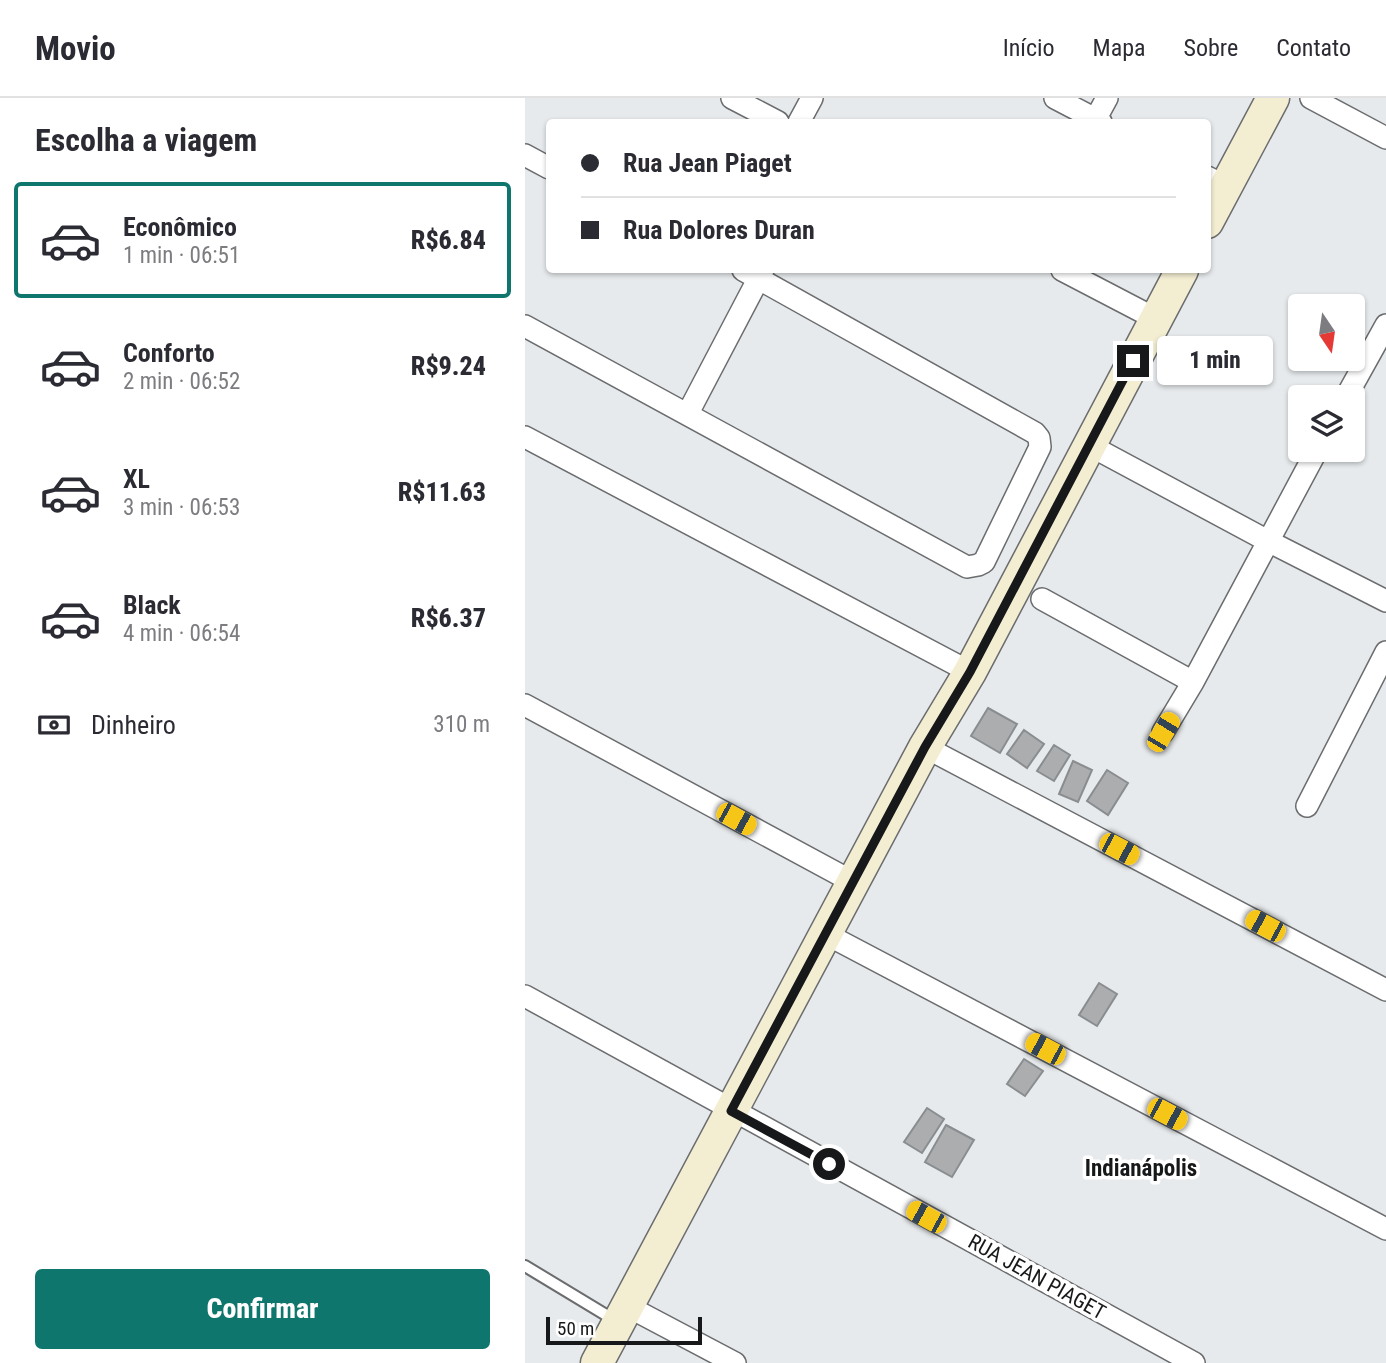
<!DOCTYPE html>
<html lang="pt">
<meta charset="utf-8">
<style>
body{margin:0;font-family:"Roboto Condensed",sans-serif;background:#f2f2f3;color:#2b2b33;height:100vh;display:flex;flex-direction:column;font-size:26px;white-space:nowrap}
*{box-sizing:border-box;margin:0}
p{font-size:23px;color:#7c7c81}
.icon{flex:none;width:38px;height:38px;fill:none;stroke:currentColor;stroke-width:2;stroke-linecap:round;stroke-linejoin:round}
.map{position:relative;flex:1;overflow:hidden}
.drawer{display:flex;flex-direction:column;background:#fff;width:525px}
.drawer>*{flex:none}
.banner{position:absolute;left:21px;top:21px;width:665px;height:154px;border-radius:7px;box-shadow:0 2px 5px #0004;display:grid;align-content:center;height:154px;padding:0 35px;background:#fff}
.needle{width:46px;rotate:167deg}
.tools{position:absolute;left:763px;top:196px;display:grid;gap:14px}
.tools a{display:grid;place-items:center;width:77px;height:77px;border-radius:7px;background:#fff;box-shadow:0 2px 5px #0004;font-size:35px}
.scale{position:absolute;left:21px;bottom:18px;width:156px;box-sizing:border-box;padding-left:7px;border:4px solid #171819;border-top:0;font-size:19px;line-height:24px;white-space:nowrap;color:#171819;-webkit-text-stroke:5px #fff;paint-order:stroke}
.end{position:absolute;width:32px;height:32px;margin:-16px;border:9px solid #171819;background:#fff;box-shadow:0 0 0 4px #fff}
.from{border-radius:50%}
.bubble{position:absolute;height:49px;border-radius:7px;background:#fff;box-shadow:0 2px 5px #0004;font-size:23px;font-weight:800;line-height:49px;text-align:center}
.car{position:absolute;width:21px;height:42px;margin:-21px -10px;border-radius:9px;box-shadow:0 0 5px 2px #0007;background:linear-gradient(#f5c518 24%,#345 0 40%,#f5c518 0 76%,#345 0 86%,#f5c518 0)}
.banner b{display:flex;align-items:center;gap:24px;height:66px;font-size:26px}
.banner b+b{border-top:2px solid #e1e1e2}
.banner i{width:18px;height:18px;background:#2b2b33}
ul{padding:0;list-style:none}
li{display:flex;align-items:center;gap:21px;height:116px;margin:0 14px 10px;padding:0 21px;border:4px solid transparent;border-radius:7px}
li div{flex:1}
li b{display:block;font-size:26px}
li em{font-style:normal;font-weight:800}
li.active{border-color:#0f766e}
li>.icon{width:63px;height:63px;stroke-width:1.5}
h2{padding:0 35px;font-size:32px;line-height:84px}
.pay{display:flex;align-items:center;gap:18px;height:77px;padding:0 35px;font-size:26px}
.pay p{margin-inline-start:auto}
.action{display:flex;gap:14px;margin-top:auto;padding:14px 35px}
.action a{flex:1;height:80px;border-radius:7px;background:#0f766e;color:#fff;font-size:28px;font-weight:800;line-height:80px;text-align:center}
header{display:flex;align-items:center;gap:42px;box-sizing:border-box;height:98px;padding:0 35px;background:#fff;border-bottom:2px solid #e1e1e2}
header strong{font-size:33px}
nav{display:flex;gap:38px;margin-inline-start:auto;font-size:24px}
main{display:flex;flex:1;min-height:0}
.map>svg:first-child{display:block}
.building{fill:#abadaf;stroke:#8a8d8f;stroke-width:2}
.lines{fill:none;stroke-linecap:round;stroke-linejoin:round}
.lane-casing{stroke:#6a6c6e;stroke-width:14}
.street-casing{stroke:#6a6c6e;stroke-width:24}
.secondary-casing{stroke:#6a6c6e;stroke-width:35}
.lane{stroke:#fff;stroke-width:10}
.street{stroke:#fff;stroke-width:21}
.secondary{stroke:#f3edd2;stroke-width:32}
.route{stroke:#171819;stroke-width:9}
.labels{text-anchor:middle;stroke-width:7;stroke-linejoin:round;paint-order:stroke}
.street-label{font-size:21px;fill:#171819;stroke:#fff}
.neighbourhood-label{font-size:23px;font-weight:bold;fill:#171819;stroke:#fff}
</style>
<header>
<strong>Movio</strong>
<nav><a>Início</a><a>Mapa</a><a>Sobre</a><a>Contato</a></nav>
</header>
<main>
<section class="drawer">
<h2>Escolha a viagem</h2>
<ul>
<li class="active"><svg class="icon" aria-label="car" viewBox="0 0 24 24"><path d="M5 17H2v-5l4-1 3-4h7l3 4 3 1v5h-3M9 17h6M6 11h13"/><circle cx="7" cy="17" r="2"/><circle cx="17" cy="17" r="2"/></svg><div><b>Econômico</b><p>1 min · 06:51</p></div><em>R$6.84</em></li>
<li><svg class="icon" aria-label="car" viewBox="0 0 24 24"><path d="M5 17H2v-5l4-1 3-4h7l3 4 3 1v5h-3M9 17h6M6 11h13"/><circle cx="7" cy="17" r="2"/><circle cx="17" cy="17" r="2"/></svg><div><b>Conforto</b><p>2 min · 06:52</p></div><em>R$9.24</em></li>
<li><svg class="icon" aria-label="car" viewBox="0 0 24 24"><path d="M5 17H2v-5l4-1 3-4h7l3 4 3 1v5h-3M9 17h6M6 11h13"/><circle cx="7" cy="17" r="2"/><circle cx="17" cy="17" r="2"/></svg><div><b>XL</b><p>3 min · 06:53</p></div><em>R$11.63</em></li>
<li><svg class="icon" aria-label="car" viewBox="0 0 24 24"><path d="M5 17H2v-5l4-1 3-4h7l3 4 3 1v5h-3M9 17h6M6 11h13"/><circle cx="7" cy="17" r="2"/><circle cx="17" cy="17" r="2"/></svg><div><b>Black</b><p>4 min · 06:54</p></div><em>R$6.37</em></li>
</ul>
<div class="pay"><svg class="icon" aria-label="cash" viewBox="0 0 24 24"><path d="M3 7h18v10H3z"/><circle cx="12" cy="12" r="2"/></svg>Dinheiro<p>310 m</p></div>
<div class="action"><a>Confirmar</a></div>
</section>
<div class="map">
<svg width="861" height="1265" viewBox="0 0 861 1265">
<rect width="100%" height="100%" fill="#e7eaec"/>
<path class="building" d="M463,610l29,16 -17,29 -29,-17z
M499,632l20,14 -17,24 -20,-14z
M529,647l16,10 -16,26 -17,-10z
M548,663l19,9 -14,32 -19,-8z
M582,672l21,13 -20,32 -21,-14z
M574,885l18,11 -20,32 -18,-11z
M499,961l19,12 -18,25 -18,-12z
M402,1010l17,11 -22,34 -18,-11z
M421,1027l28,15 -22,37 -27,-15z"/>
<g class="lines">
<g class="lane-casing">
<path id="lane" d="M0,1168l91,55"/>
</g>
<g class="street-casing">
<path id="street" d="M207,0l46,24
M530,0l46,24
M786,0l75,40
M570,22l12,-22
M274,24l13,-24
M0,57l24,13
M682,79l20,10
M537,172l94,49
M0,228l442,241 11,-2 6,-3 56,-115 -1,-9 -4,-5 -292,-163
M821,299l40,-72
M163,315l75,-143
M0,339l445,235
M564,347l177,95 120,61
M517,501l151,83
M0,607l328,177
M638,634l30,-50 124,-232
M400,649l461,243
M782,708l79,-154
M301,836l560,295
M0,898l669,367
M102,1208l108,57"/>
</g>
<g class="secondary-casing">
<path id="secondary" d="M682,124l66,-124
M72,1265l328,-616 45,-75 212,-402"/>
</g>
<use href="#lane" class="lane"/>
<use href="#street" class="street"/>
<use href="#secondary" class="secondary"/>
</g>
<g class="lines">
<path class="route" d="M304,1066l-98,-53 194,-364 45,-75 163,-311"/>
</g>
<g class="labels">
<g class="street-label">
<text transform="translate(512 1179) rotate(29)" y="7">RUA JEAN PIAGET</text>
</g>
<g class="neighbourhood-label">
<text x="616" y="1078">Indianápolis</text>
</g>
</g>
</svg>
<div class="tools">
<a><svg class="needle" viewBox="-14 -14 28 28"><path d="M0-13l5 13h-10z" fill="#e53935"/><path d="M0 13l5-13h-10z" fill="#7c7c81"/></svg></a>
<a><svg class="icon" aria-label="layers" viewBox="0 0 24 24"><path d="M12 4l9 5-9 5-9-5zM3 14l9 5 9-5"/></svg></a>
</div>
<div class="scale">50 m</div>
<i class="end from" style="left:304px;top:1066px"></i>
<i class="end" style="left:608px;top:263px"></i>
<div class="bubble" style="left:632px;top:238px;width:116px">1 min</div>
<i class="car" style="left:638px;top:634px;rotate:31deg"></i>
<i class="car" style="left:211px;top:721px;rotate:119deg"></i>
<i class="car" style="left:594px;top:751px;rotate:118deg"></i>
<i class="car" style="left:740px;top:828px;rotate:298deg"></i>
<i class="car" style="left:520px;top:951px;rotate:298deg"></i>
<i class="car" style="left:642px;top:1016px;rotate:118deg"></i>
<i class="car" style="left:401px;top:1119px;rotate:299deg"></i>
<div class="banner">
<b><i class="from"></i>Rua Jean Piaget</b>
<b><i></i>Rua Dolores Duran</b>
</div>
</div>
</main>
